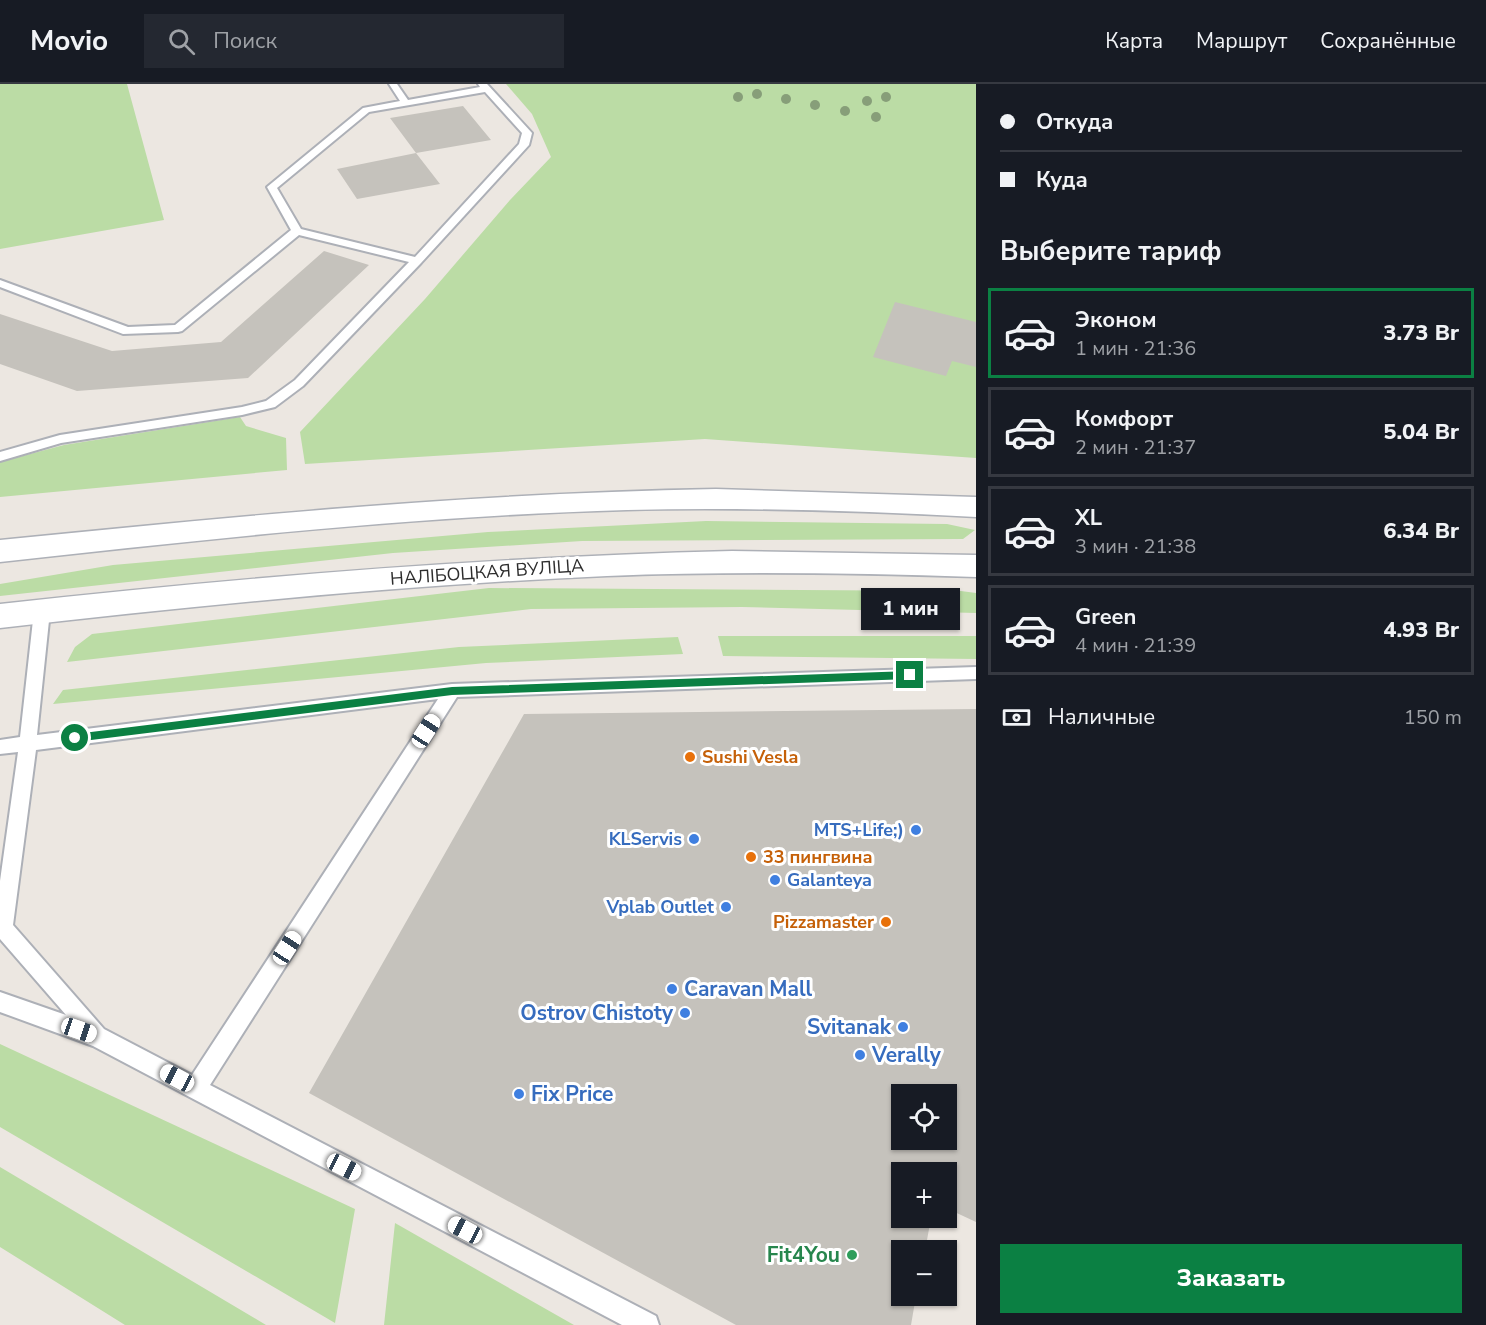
<!DOCTYPE html>
<html lang="ru">
<meta charset="utf-8">
<style>
body{margin:0;font-family:"Nunito Sans",sans-serif;background:#242831;color:#f1f3f6;height:100vh;display:flex;flex-direction:column;font-size:22px;white-space:nowrap}
*{box-sizing:border-box;margin:0}
p{font-size:20px;color:#9ea1a6}
.icon{flex:none;width:33px;height:33px;fill:none;stroke:currentColor;stroke-width:2;stroke-linecap:round;stroke-linejoin:round}
.map{position:relative;flex:1;overflow:hidden}
.side{display:flex;flex-direction:column;background:#171b24;width:510px}
.side>*{flex:none}
.hud{display:grid;align-content:center;height:132px;padding:0 24px;background:#171b24}
.buttons{position:absolute;left:891px;top:1000px;display:grid;gap:12px}
.buttons a{display:grid;place-items:center;width:66px;height:66px;border-radius:0px;background:#171b24;box-shadow:0 2px 4px #0004;font-size:30px}
.end{position:absolute;width:27px;height:27px;margin:-14px;border:8px solid #0b8043;background:#fff;box-shadow:0 0 0 3px #fff}
.from{border-radius:50%}
.bubble{position:absolute;height:42px;border-radius:0px;background:#171b24;box-shadow:0 2px 4px #0004;font-size:20px;font-weight:800;line-height:42px;text-align:center}
.car{position:absolute;width:18px;height:36px;margin:-18px -9px;border-radius:8px;box-shadow:0 0 4px 2px #0007;background:linear-gradient(#fff 24%,#345 0 40%,#fff 0 76%,#345 0 86%,#fff 0)}
.hud b{display:flex;align-items:center;gap:21px;height:57px;font-size:22px}
.hud b+b{border-top:2px solid #363941}
.hud i{width:15px;height:15px;background:#f1f3f6}
ul{padding:0;list-style:none}
li{display:flex;align-items:center;gap:18px;height:90px;margin:0 12px 9px;padding:0 12px;border:3px solid #363941;border-radius:0px}
li div{flex:1}
li b{display:block;font-size:22px}
li em{font-style:normal;font-weight:800}
li.current{border-color:#0b8043}
li>.icon{width:54px;height:54px;stroke-width:1.5}
h2{padding:0 24px;font-size:27px;line-height:72px}
.pay{display:flex;align-items:center;gap:15px;height:66px;padding:0 24px;font-size:22px}
.pay p{margin-inline-start:auto}
.cta{display:flex;gap:12px;margin-top:auto;padding:12px 24px}
.cta a{flex:1;height:69px;border-radius:0px;background:#0b8043;color:#fff;font-size:24px;font-weight:800;line-height:69px;text-align:center}
header{display:flex;align-items:center;gap:36px;box-sizing:border-box;height:84px;padding:0 30px;background:#171b24;border-bottom:2px solid #363941}
header strong{font-size:28px}
nav{display:flex;gap:33px;margin-inline-start:auto;font-size:21px}
.search{width:420px;height:54px;background:#242831;display:flex;align-items:center;gap:15px;box-sizing:border-box;padding:0 21px;border-radius:0px;color:#9ea1a6;font-size:22px}
main{display:flex;flex:1;min-height:0}
.map>svg:first-child{display:block}
.green{fill:#bbdca5}
.building{fill:#c5c2bc;fill-rule:evenodd}
.lines{fill:none;stroke-linecap:round;stroke-linejoin:round}
.service-casing{stroke:#adb0b7;stroke-width:4}
.secondary-casing{stroke:#adb0b7;stroke-width:3}
.service{fill:#fff;fill-rule:evenodd}
.secondary{fill:#fff;fill-rule:evenodd}
.tree{fill:#879e79}
.route{fill:#0b8043}
.food-dot{fill:#e8710a;stroke:#fff;stroke-width:2}
.shop-dot{fill:#3f7fe0;stroke:#fff;stroke-width:2}
.leisure-dot{fill:#2e9e5b;stroke:#fff;stroke-width:2}
.labels{text-anchor:middle;stroke-width:6;stroke-linejoin:round;paint-order:stroke}
.street-label{font-size:18px;fill:#2d2d2d;stroke:#fff}
.food-label{font-size:18px;font-weight:bold;fill:#c56008;stroke:#fff;text-anchor:start}
.shop-label{font-size:18px;font-weight:bold;fill:#366cbe;stroke:#fff;text-anchor:end}
.near-shop-label{font-size:21px;font-weight:bold;fill:#366cbe;stroke:#fff;text-anchor:start}
.near-leisure-label{font-size:21px;font-weight:bold;fill:#27864d;stroke:#fff;text-anchor:end}
</style>
<header>
<strong>Movio</strong>
<div class="search"><svg class="icon" aria-label="search" viewBox="0 0 24 24"><circle cx="10" cy="10" r="6"/><path d="M15 15l6 6"/></svg>Поиск</div>
<nav><a>Карта</a><a>Маршрут</a><a>Сохранённые</a></nav>
</header>
<main>
<div class="map">
<svg width="976" height="1241" viewBox="0 0 976 1241">
<rect width="100%" height="100%" fill="#ece7e1"/>
<path class="green" d="M0,0h127l37,136 -164,29z
M506,0h470v374l-271,-19 -400,25 -5,-32 125,-133 85,-99 41,-43 -19,-43z
M240,333l6,9 40,12 1,32 -287,27v-35l64,-17z
M706,437l241,3 28,6 -12,9 -381,2 -189,12 -393,43v-12l113,-19 375,-33z
M489,504l472,3 15,2v20l-234,-6 -211,2 -464,53 8,-15 17,-13z
M718,552h258v23l-253,-3z
M678,553l5,17 -197,9 -433,41 10,-14 396,-43z
M0,960l355,165 -20,114 -335,-196z
M0,1083l266,158h-141l-125,-78z
M395,1139l179,102h-190z"/>
<path class="building" d="M463,22l28,34 -75,13 -26,-35z
M416,69l24,31 -83,15 -20,-30z
M324,167l45,14 -121,113 -171,13 -77,-27v-50l112,37 109,-9z
M895,218l81,20v45l-24,-6 -6,15 -73,-19z
M976,625v513l-30,-14v-35h-44v45h29l-6,33h-23v45h14l-5,29h-175l-427,-232 215,-379zM902,1011h44v45h-44z"/>
<g class="lines">
<g class="service-casing">
<path id="service" d="M389,0h8l11,16 72,-13 -2,-3h9l45,49 -3,12 -108,118 -118,123 -28,21 -33,8 -181,28 -61,18v-9l60,-17 182,-28 24,-6 29,-21 114,-118 -110,-27 -117,96 -4,1 -55,2 -123,-47v-7l128,47 47,-2 116,-95 -24,-43 96,-79 37,-7zM485,8l37,41 -3,11 -104,113 -114,-28 -24,-41 92,-76z
M42,521l5,2 3,4 -13,124 415,-51 524,-17v12l-519,18 -247,388 446,231 3,9h-37l-529,-279 -93,-34v-20l66,23 -66,-76v-58l18,-129 -18,2v-14l20,-3 14,-126 3,-4zM438,615l-246,376 -88,-46 -91,-104 23,-175z"/>
</g>
<g class="secondary-casing">
<path id="secondary" d="M716,405l260,8v20c-116,-6 -232,-10 -349,-7 -210,6 -419,29 -627,52v-22c238,-24 476,-47 716,-51z
M732,467l244,4v22c-123,-4 -246,-6 -369,-1 -203,9 -405,29 -607,52v-24c244,-27 487,-47 732,-53z"/>
</g>
<use href="#service" class="service"/>
<use href="#secondary" class="secondary"/>
</g>
<g class="tree">
<circle cx="757" cy="10" r="5"/>
<circle cx="738" cy="13" r="5"/>
<circle cx="886" cy="13" r="5"/>
<circle cx="786" cy="15" r="5"/>
<circle cx="867" cy="17" r="5"/>
<circle cx="815" cy="21" r="5"/>
<circle cx="845" cy="27" r="5"/>
<circle cx="876" cy="33" r="5"/>
</g>
<path class="route" d="M910,587l5,4 -5,4 -458,16 -377,47 -5,-4 5,-4 377,-47z"/>
<g class="food-dot">
<circle cx="690" cy="673" r="6"/>
<circle cx="751" cy="773" r="6"/>
<circle cx="886" cy="838" r="6"/>
</g>
<g class="shop-dot">
<circle cx="916" cy="746" r="6"/>
<circle cx="694" cy="755" r="6"/>
<circle cx="775" cy="796" r="6"/>
<circle cx="726" cy="823" r="6"/>
<circle cx="672" cy="905" r="6"/>
<circle cx="685" cy="929" r="6"/>
<circle cx="903" cy="943" r="6"/>
<circle cx="860" cy="971" r="6"/>
<circle cx="519" cy="1010" r="6"/>
</g>
<circle class="leisure-dot" cx="852" cy="1171" r="6"/>
<g class="labels">
<g class="street-label">
<text transform="translate(487 488) rotate(-4)" y="6">НАЛІБОЦКАЯ ВУЛІЦА</text>
</g>
<g class="food-label">
<text x="702" y="679">Sushi Vesla</text>
<text x="763" y="779">33 пингвина</text>
<text x="874" y="844" text-anchor="end">Pizzamaster</text>
</g>
<g class="shop-label">
<text x="904" y="752">MTS+Life;)</text>
<text x="682" y="761">KLServis</text>
<text x="787" y="802" text-anchor="start">Galanteya</text>
<text x="714" y="829">Vplab Outlet</text>
</g>
<g class="near-shop-label">
<text x="684" y="912">Caravan Mall</text>
<text x="673" y="936" text-anchor="end">Ostrov Chistoty</text>
<text x="891" y="950" text-anchor="end">Svitanak</text>
<text x="872" y="978">Verally</text>
<text x="531" y="1017">Fix Price</text>
</g>
<g class="near-leisure-label">
<text x="840" y="1178">Fit4You</text>
</g>
</g>
</svg>
<div class="buttons">
<a><svg class="icon" aria-label="locate" viewBox="0 0 24 24"><circle cx="12" cy="12" r="6"/><path d="M12 2v4M12 18v4M2 12h4M18 12h4"/></svg></a>
<a>+</a>
<a>−</a>
</div>
<i class="end from" style="left:75px;top:654px"></i>
<i class="end" style="left:910px;top:591px"></i>
<div class="bubble" style="left:861px;top:504px;width:99px">1 мин</div>
<i class="car" style="left:426px;top:647px;rotate:33deg"></i>
<i class="car" style="left:287px;top:864px;rotate:33deg"></i>
<i class="car" style="left:79px;top:946px;rotate:109deg"></i>
<i class="car" style="left:177px;top:994px;rotate:298deg"></i>
<i class="car" style="left:344px;top:1083px;rotate:117deg"></i>
<i class="car" style="left:465px;top:1146px;rotate:298deg"></i>
</div>
<section class="side">
<div class="hud">
<b><i class="from"></i>Откуда</b>
<b><i></i>Куда</b>
</div>
<h2>Выберите тариф</h2>
<ul>
<li class="current"><svg class="icon" aria-label="car" viewBox="0 0 24 24"><path d="M5 17H2v-5l4-1 3-4h7l3 4 3 1v5h-3M9 17h6M6 11h13"/><circle cx="7" cy="17" r="2"/><circle cx="17" cy="17" r="2"/></svg><div><b>Эконом</b><p>1 мин · 21:36</p></div><em>3.73 Br</em></li>
<li><svg class="icon" aria-label="car" viewBox="0 0 24 24"><path d="M5 17H2v-5l4-1 3-4h7l3 4 3 1v5h-3M9 17h6M6 11h13"/><circle cx="7" cy="17" r="2"/><circle cx="17" cy="17" r="2"/></svg><div><b>Комфорт</b><p>2 мин · 21:37</p></div><em>5.04 Br</em></li>
<li><svg class="icon" aria-label="car" viewBox="0 0 24 24"><path d="M5 17H2v-5l4-1 3-4h7l3 4 3 1v5h-3M9 17h6M6 11h13"/><circle cx="7" cy="17" r="2"/><circle cx="17" cy="17" r="2"/></svg><div><b>XL</b><p>3 мин · 21:38</p></div><em>6.34 Br</em></li>
<li><svg class="icon" aria-label="car" viewBox="0 0 24 24"><path d="M5 17H2v-5l4-1 3-4h7l3 4 3 1v5h-3M9 17h6M6 11h13"/><circle cx="7" cy="17" r="2"/><circle cx="17" cy="17" r="2"/></svg><div><b>Green</b><p>4 мин · 21:39</p></div><em>4.93 Br</em></li>
</ul>
<div class="pay"><svg class="icon" aria-label="cash" viewBox="0 0 24 24"><path d="M3 7h18v10H3z"/><circle cx="12" cy="12" r="2"/></svg>Наличные<p>150 m</p></div>
<div class="cta"><a>Заказать</a></div>
</section>
</main>
